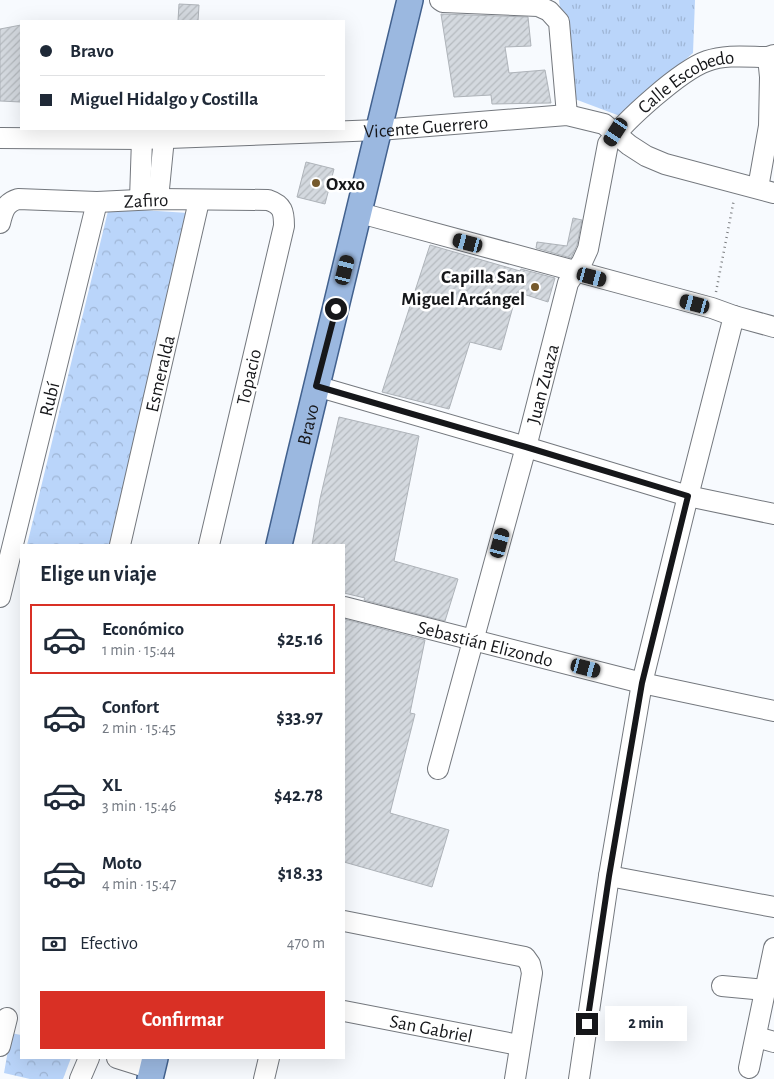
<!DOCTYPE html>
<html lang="es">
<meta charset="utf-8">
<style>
body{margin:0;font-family:"Alegreya Sans",sans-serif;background:#f2f2f3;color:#1f2937;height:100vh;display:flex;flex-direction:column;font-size:19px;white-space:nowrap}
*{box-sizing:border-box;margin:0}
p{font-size:16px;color:#747a83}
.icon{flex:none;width:28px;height:28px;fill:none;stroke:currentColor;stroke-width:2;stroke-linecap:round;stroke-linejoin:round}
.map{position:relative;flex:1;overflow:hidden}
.panel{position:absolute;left:20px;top:544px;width:325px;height:515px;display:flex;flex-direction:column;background:#fff;border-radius:0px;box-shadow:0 5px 20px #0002}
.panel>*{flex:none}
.hud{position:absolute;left:20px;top:20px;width:325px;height:110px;border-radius:0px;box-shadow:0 5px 20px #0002;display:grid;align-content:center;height:110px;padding:0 20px;background:#fff}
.end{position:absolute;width:22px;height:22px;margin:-11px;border:6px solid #16171a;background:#fff;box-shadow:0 0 0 2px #fff}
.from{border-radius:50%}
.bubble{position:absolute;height:35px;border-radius:0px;background:#fff;box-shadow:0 5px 20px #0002;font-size:16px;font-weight:700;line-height:35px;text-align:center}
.car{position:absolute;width:15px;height:30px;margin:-15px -8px;border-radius:6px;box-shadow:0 0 4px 1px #0007;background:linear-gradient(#222 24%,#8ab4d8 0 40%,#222 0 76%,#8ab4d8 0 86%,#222 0)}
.hud b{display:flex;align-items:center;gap:18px;height:48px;font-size:19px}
.hud b+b{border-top:1px solid #e0e1e3}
.hud i{width:12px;height:12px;background:#1f2937}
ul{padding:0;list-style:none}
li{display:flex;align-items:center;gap:15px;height:70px;margin:0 10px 8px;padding:0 10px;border:2px solid transparent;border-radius:0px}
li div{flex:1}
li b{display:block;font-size:19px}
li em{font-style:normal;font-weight:700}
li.on{border-color:#d93025}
li>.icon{width:45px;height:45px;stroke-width:1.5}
h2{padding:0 20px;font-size:22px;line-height:60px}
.pay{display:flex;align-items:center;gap:12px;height:55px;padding:0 20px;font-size:19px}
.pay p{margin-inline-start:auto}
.cta{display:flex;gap:10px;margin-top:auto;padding:10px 20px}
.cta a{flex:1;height:58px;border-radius:0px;background:#d93025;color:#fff;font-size:20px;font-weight:700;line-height:58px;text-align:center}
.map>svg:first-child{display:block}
.grass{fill:url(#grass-tufts)}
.park{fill:url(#park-crowns)}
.building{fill:url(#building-hatch);stroke:#aeb3b9}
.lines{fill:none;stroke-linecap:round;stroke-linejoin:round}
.minor-casing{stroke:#74787e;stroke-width:22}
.major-casing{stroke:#42618e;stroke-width:28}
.path{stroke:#7c7e81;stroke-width:2.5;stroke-dasharray:1 4;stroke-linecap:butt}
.minor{stroke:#fff;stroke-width:20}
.major{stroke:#9bb8e0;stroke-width:25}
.route{stroke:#16171a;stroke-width:6}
.poi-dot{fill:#75592c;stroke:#fff;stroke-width:2}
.labels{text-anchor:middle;stroke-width:5;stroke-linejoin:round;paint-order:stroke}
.street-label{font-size:19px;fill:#16171a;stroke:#fff}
.poi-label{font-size:19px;font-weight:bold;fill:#16171a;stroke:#fff;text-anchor:start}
</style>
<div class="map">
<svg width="774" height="1079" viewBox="0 0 774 1079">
<defs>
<pattern id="grass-tufts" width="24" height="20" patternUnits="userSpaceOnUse" patternTransform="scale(1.25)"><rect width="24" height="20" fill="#bad5fa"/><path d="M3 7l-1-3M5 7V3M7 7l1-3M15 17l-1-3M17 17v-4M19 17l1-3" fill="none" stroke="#9fb6d6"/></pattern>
<pattern id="park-crowns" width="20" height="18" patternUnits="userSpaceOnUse" patternTransform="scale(1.25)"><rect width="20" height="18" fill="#bad5fa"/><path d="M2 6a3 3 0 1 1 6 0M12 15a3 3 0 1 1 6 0" fill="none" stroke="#9fb6d6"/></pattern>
<pattern id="building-hatch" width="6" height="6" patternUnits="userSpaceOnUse" patternTransform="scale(1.25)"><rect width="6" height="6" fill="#d4d9df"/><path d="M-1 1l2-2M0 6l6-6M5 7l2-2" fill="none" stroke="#b5babf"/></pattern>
</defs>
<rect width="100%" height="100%" fill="#f7fafe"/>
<path class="grass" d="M559,0h136l-2,53 -73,63 -48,-18z"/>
<path class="park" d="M112,208l76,5 -76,332h-85l81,-334z
M11,1033l10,2v23h50l-8,21h-33l-26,-6z"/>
<path class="building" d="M179,4l20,1 -1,16h-20z
M441,14l87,3 3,29 -26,1 4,26 36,-3 6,33 -59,1 -1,-9 -37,2z
M21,25v77l-21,-1v-72z
M306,162l28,7 -9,35 -28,-7z
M573,218l9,2 -5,25 -6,13 -35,-10 1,-6 30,4z
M430,245l90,26 1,-2 34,9 -7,24 -31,-10 -16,58 -31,-8 -21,67 -67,-17z
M339,417l80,19 -25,125 64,18 -13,42 -81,-21 1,-2 -21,-5v-48h-32l8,-46z
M344,619l81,21 -15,73 5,1 -25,99 59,17 -17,57 -88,-25z"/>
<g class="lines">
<g class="minor-casing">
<g id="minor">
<path d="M440,0l3,2 95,4 11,5 10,11 8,93"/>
<path id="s1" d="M0,138l142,1 237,-9 188,-15 37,9 25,21 17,11 19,8 109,29"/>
<path d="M758,188l11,-62 1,-49 -2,-20"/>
<path d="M140,199l2,-60"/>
<path d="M158,199l6,-61"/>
<path d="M360,213l352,95 22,8 40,11"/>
<path id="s2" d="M0,223c3,-12 5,-20 18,-24l79,3 61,-3 110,1c15,5 16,12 16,26l-75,319"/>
<path d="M316,386l210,61 162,49 86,18"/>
<path id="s3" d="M120,545l79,-344"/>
<path id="s4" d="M0,597l97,-395"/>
<path id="s5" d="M344,607l298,76 132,28"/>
<path id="s6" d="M438,769l88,-322 42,-164 14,-21 6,-13 20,-105c16,-23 73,-74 99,-83 19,-7 42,-4 61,-4l6,-2"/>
<path d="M609,876l165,31"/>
<path d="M344,921l181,36 5,7 2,9 -17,106"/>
<path d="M722,986l43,4"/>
<path id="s7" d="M344,1011l175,34"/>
<path d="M756,1037l18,5"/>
<path d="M0,1046l7,-28"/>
<path d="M117,1058l35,11"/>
<path d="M749,1068l25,-120"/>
<path d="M80,1079l9,-21"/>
<path d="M264,1079l5,-21"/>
<path d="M579,1079l30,-203 33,-193 46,-187 46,-180"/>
</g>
</g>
<g class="major-casing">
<g id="major">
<path id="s8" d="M279,545c42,-182 88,-363 131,-545"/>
<path d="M150,1079l5,-21"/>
</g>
</g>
<path class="path" d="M716,292l18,-93"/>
<use href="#minor" class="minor"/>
<use href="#major" class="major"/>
</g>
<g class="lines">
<path class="route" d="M336,309l-20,77 210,61 162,49 -46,187 -33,193 -22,148"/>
</g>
<g class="poi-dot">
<circle cx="316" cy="183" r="5"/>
<circle cx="535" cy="287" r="5"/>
</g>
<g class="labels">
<g class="street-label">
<text dy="7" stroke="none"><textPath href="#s6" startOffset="752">Calle Escobedo</textPath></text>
<text dy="7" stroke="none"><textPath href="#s1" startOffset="426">Vicente Guerrero</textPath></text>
<text dy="7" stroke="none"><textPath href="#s2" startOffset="160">Zafiro</textPath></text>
<text dy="7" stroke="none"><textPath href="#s3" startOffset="176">Esmeralda</textPath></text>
<text transform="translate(248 377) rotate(-77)" y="7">Topacio</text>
<text dy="7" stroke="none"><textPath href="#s6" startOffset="399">Juan Zuaza</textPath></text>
<text dy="7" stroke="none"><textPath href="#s4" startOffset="204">Rubí</textPath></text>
<text dy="7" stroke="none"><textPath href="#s8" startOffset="124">Bravo</textPath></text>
<text dy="7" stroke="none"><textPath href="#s5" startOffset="146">Sebastián Elizondo</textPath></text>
<text dy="7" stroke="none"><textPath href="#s7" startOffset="89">San Gabriel</textPath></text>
</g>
<g class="poi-label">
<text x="326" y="190">Oxxo</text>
<text x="525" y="283" text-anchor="end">Capilla San<tspan x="525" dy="22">Miguel Arcángel</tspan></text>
</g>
</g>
</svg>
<i class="end from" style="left:336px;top:309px"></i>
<i class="end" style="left:587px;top:1024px"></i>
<div class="bubble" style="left:605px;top:1006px;width:82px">2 min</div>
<i class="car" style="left:616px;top:132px;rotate:213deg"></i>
<i class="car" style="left:468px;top:243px;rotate:285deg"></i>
<i class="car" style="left:345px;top:270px;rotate:14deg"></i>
<i class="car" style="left:592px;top:277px;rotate:105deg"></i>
<i class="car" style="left:695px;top:304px;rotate:285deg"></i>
<i class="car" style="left:500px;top:543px;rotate:15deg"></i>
<i class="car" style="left:586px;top:668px;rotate:105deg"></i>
<div class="hud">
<b><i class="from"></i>Bravo</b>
<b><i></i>Miguel Hidalgo y Costilla</b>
</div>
<section class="panel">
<h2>Elige un viaje</h2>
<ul>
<li class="on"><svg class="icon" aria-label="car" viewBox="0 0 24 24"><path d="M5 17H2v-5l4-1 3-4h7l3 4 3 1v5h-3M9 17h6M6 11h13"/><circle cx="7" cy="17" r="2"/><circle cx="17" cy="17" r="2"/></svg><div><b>Económico</b><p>1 min · 15:44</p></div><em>$25.16</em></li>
<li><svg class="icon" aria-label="car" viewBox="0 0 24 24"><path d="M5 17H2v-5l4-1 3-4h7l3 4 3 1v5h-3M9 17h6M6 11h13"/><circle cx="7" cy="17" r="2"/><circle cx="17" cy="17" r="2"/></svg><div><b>Confort</b><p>2 min · 15:45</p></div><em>$33.97</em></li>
<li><svg class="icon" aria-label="car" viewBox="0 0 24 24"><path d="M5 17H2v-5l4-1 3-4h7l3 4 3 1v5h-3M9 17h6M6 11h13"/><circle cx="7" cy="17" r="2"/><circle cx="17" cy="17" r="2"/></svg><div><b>XL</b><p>3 min · 15:46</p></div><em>$42.78</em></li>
<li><svg class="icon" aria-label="car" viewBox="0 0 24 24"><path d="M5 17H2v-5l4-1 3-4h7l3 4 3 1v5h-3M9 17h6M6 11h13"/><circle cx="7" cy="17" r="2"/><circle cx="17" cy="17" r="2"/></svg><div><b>Moto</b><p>4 min · 15:47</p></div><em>$18.33</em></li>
</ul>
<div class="pay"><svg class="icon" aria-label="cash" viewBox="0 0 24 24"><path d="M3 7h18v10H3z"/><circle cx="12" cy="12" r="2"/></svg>Efectivo<p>470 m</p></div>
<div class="cta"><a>Confirmar</a></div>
</section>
</div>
